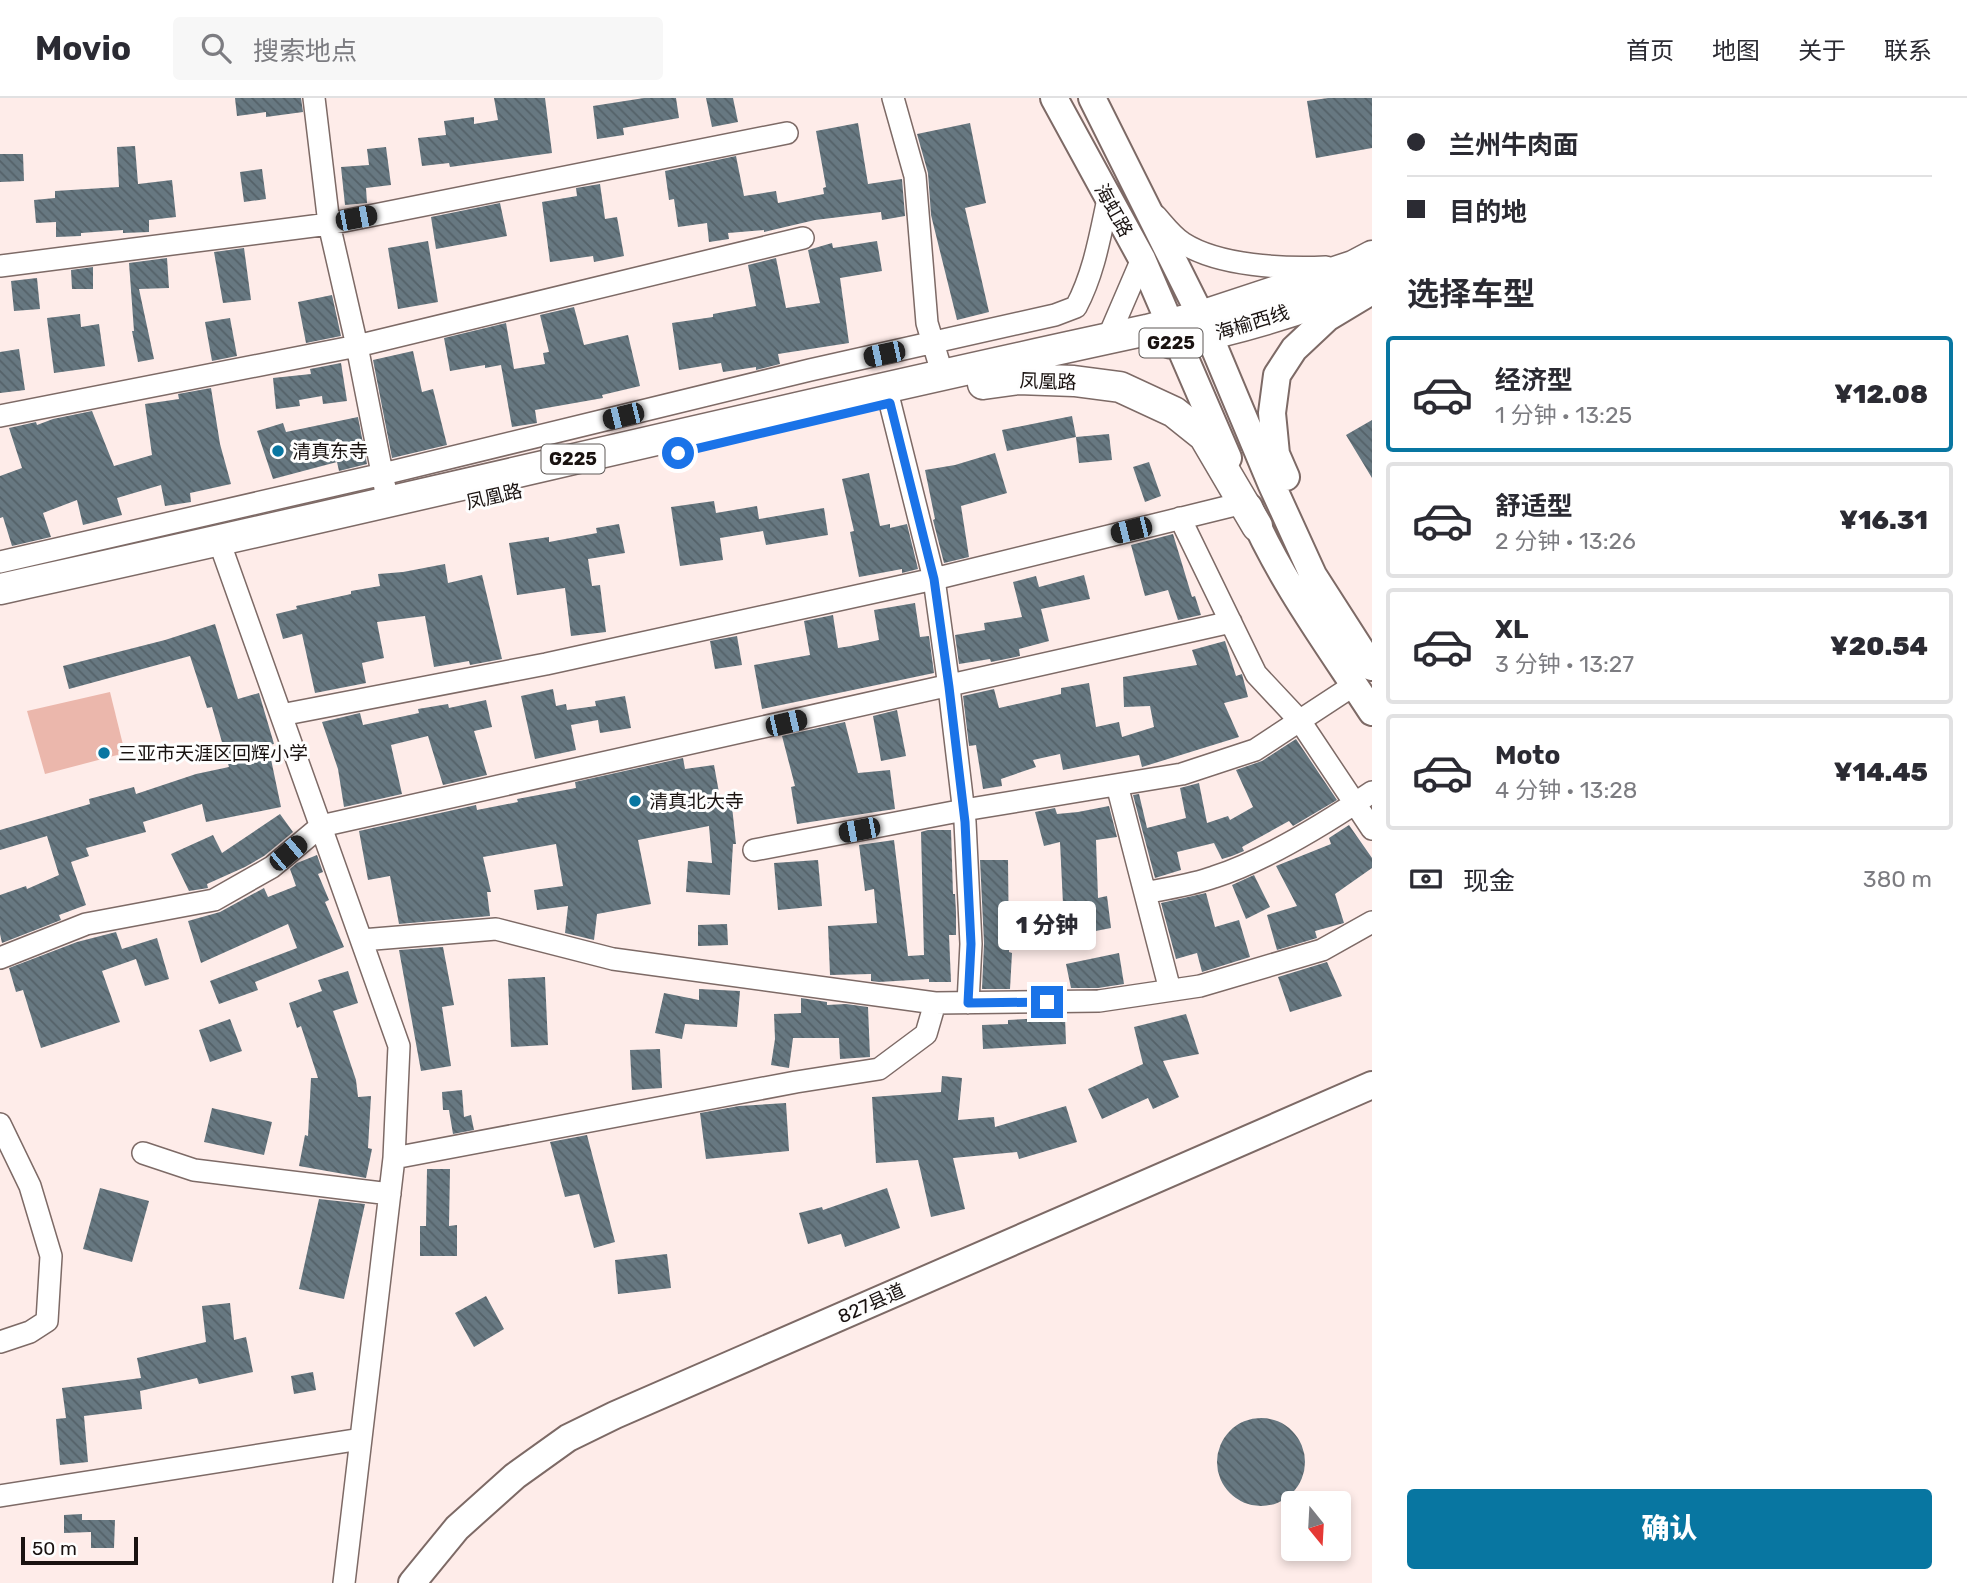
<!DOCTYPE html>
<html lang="zh">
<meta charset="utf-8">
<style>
body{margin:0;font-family:Rubik,"Noto Sans SC",sans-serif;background:#f7f7f7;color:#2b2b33;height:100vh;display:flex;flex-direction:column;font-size:26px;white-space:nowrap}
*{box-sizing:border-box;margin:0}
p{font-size:23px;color:#7c7c81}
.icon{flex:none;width:38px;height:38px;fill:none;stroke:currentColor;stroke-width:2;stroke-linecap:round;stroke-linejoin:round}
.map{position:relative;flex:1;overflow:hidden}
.panel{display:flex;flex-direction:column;background:#fff;width:595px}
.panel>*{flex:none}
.top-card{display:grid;align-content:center;height:154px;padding:0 35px;background:#fff}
.needle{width:46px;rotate:162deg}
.fabs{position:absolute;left:1281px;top:1393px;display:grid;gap:14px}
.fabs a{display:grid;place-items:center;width:70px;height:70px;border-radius:7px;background:#fff;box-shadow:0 4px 10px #0003;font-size:35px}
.scale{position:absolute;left:21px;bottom:18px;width:117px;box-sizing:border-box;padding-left:7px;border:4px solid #191210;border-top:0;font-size:19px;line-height:24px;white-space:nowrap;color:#191210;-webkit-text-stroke:5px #fefefe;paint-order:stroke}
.end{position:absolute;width:32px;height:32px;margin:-16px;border:9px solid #1a73e8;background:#fff;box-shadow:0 0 0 4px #fff}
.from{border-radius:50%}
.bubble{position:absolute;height:49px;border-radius:7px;background:#fff;box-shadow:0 4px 10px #0003;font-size:23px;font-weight:800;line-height:49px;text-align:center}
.car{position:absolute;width:21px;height:42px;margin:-21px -10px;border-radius:9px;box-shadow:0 0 5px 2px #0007;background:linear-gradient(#222 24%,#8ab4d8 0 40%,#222 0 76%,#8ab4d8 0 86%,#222 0)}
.top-card b{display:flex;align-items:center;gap:24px;height:66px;font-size:26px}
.top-card b+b{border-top:2px solid #e1e1e2}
.top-card i{width:18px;height:18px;background:#2b2b33}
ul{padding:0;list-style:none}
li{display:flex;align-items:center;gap:21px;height:116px;margin:0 14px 10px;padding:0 21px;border:4px solid #e1e1e2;border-radius:7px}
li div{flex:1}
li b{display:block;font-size:26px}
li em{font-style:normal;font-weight:800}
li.active{border-color:#0876a1}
li>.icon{width:63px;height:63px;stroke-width:1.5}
h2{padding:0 35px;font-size:32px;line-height:84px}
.pay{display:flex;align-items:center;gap:18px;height:77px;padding:0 35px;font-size:26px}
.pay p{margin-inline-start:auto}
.action{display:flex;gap:14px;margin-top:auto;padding:14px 35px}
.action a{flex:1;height:80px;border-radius:7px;background:#0876a1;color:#fff;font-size:28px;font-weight:800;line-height:80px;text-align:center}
header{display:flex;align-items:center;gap:42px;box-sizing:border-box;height:98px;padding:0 35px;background:#fff;border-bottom:2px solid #e1e1e2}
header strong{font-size:33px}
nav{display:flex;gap:38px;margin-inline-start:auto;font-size:24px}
.search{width:490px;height:63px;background:#f7f7f7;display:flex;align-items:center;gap:18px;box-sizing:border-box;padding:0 24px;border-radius:7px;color:#7c7c81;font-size:26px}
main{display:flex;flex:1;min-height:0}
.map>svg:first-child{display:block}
.pitch{fill:#ebb7ac}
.building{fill:url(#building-back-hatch)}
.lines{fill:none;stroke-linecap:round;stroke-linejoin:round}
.minor-casing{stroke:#7d6a66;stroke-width:24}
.major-casing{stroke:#7d6a66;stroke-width:30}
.highway-casing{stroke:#7d6a66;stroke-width:33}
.minor{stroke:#fff;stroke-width:21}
.major{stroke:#fff;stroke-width:26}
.highway{stroke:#fff;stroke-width:30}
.route{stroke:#1a73e8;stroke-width:9}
.poi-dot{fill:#0876a1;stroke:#fefefe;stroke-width:2.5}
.labels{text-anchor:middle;stroke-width:6;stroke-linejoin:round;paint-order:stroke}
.shield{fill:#fefefe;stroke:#5e5957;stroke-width:2}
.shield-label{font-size:18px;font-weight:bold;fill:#191210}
.street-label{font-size:19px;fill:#191210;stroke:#fefefe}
.poi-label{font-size:19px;fill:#191210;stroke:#fefefe;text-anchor:start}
</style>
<header>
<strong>Movio</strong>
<div class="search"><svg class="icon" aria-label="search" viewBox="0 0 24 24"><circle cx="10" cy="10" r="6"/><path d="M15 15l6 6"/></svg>搜索地点</div>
<nav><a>首页</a><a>地图</a><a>关于</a><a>联系</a></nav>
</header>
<main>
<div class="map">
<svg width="1372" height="1485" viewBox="0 0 1372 1485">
<defs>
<pattern id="building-back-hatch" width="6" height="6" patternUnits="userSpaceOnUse" patternTransform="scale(1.75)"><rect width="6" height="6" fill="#677881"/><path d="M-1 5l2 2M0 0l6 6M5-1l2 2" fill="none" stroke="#546168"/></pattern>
</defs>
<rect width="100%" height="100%" fill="#feece9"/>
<path class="pitch" d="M110,594l15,61 -80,21 -18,-63z"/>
<path class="building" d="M235,0h66l2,14 -37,5v-5l-29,4z
M494,0h51l7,55 -102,14 -1,-4 -27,3 -4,-28 28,-3 -2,-14 30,-4v7l24,-4z
M644,0h32l3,20 -56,10 1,7 -27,4 -4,-33z
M706,0h27l5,24 -26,5z
M1328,0h44v50l-56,10 -9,-57z
M858,25l10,61 34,-5 3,37 -23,4 -1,-8 -66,8 -51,12v-2l-36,3 1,6 -20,3 -2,-19 -29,4 -4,-28 -5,1 -4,-29 71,-15 8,40 32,-5 2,12 46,-9 -1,-6 3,-1 -10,-56z
M970,25l16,80 -21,5 24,104 -32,8 -26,-105 -3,-42 -11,-39z
M135,48l3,38 34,-4 4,37 -27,3v12l-26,1v-3l-42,3v3l-25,1v-15l-20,1 -2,-23 21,-2v-7l64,-4 -2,-40z
M386,49l5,38 -25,3 1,15 -22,2 -4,-38 28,-2 -2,-16z
M0,56h23l1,27 -24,1z
M262,71l4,30 -22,3 -4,-30z
M600,86l5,35 12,-2 7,39 -30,6 -1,-6 -43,6 -8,-60 35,-6 -1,-8z
M500,105l7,33 -71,13 -5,-32z
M428,143l10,61 -40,7 -10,-61z
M877,143l5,30 -42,7 9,65 -71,11 2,10 -24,6v-3l-33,5 -2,-9 -42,7 -7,-47 41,-6v-3l43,-8 -8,-41 28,-7 10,50 34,-5 -12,-53 24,-7 1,5z
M244,150l7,52 -28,3 -9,-51z
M167,160l2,30 -30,1 15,70 -16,3 -6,-31h2l-5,-68z
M93,169v22h-21l-1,-19z
M37,180l3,31 -26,2 -3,-30z
M332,197l9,41 -35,7 -8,-41z
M574,209l10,38 44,-10 12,51 -38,9 1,3 -68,12 2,13 -25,4 -11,-62 -16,3v-3l-35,6 -6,-33 62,-15 8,46 31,-5 -2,-11 6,-1 -9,-37z
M80,216l1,13 18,-3 6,42 -51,7 -7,-55z
M230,220l7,38 -25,5 -7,-39z
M19,251l6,41 -25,3v-41z
M413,253l9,41 11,-3 14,56 -55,13 -19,-98z
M341,265l6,38 -24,3 -1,-8 -23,4 1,6 -24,3 -3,-31 38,-4 -1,-5z
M211,290l9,56 11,40 -41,9 1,9 -26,4 -4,-21 -44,13 5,17 -39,10 -6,-25 -34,13 8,24 -39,9 -9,-29 -3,1v-42l22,-8 -13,-40 27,-6 1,3 16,-6 39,-8 22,55 38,-11 -7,-51 34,-5 -1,-5z
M1072,318l4,21 -69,14 -5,-21z
M358,319l9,47 -28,7 -2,-9 -64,17 -16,-48 26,-8 3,9z
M1372,322v58l-26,-43z
M1109,336l3,26 -33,3 -3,-26z
M995,355l12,40 -46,13 8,51 -25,6 -11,-43 2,-1 -10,-49 30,-5z
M1149,364l12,34 -16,6 -12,-35z
M869,375l11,53 10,-2v4l17,-4 11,45 -16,4v-4l-43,8 -9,-45 4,-1 -12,-52z
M714,403l2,12 41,-7 2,13 65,-11 4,27 -62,10 -3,-14 -43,7 3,22 -43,6 -9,-59z
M619,426l6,29 -37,6 4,27 8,-1 6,47 -35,4 -6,-48 -48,7 -8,-52 40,-6v5l48,-9 -1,-5z
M1173,436l19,63 3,-1 6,19 -23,5 -10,-30 -23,6 -14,-51z
M445,466l3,19 34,-8 20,84 -32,6 -1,-4 -35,6 -9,-51 -48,6 7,36 -22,5 4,20 -51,10 -13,-59 -19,5 -7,-25 21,-5 -1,-3 55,-12v-3l29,-5 -2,-12 25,-2z
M1084,477l6,24 -49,10 8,32 -30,8 1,7 -29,6 -1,-3 -31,5 -4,-29 30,-5 -1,-7 38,-6 -9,-35 23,-6 3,11z
M915,505l5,34 9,-1 5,37 -172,36 -8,-44 56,-10 -6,-34 29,-6 5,33 13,-2 28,-6 -5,-30z
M215,526l23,75 21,-6 15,51 -6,1 13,62 -75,15 -4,-18 -59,18 3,10 -60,16 3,8 -18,6 15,43 -27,10 2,5 -59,23 -2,-9v-39l26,-9 1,3 32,-14 -12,-39 -47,14v-20l90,-26 -1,-5 45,-12 2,7 60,-20 33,-7 -17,-60 -5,1 -17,-52 -121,33 -6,-23 102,-26z
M737,538l5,29 -27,4 -5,-28z
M1225,543l11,35 6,-2 6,23 -24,6 15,34 -97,30 -3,-12 -76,15 -3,-16 -27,6 3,7 -35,12 1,7 -19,3 -7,-44 -7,1 -6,-50 31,-7 5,19 62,-14v-6l28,-5 7,44 23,-5 3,15 32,-10 -4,-21 -26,1 -1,-30 74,-12 -5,-15z
M553,591l3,17 10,-2 1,6 29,-4 -1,-5 30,-5 6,32 -31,5 -2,-13 -27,5 5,25 -41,9 -14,-63z
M486,602l6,27 -18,4 13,44 -44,10 -15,-49 -37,9 11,49 -58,13 -6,-38 -16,-47 38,-9 3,12 56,-12 -1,-4 30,-5 1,4z
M897,612l9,46 -25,5 -8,-45z
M845,624l13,51 32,-3 5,39 -98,15 -6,-37 4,-1 -13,-50z
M1296,641l41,61 -44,26 -4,-5 -47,26 2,4 -12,5 -10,3 -8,-16 -37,9 4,18 -26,8 -22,-83 6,-1 8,34 39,-10 -6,-30 19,-5 8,40 21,-7 2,4 23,-13 -17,-37 26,-9z
M683,660l2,11 29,-4 6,33 11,-1 5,47h-3l-3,51 -44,-3 2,-31 24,2 -3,-37 -71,14 13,64 -54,10 -3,26 -29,-7 3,-27 -31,4 -3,-20 29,-4 -7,-42 -73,13 8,35h-4l3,24 -91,8 -9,-48 -22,4 -9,-49 117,-26 1,5 41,-8 -1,-3 59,-11 -1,-6z
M1109,708l8,31 -21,3 2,58 9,-2 4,32 -46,9 -6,-32 4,-1 -3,-62 -16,4 -9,-34 20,-4 2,6 21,-2z
M280,716l13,18 -29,24 -19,11 -38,17 1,4 -19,3 -18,-37 42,-19 9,18z
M1349,727l23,33v10l-37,26 9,29 -29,8 2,7 -40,12 -10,-35 30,-9 -21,-40 55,-22 -2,-6z
M928,732h23l2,64h2l1,18v23h-7l2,47h-22v-3l-50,3 -8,-1v-7l-41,1 -2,-49 49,-3 -3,-34 -9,2 -6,-46 35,-5 14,116 16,-1 -3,-123z
M317,757l6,17 -5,2 11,26 -4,2 19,45 -89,35 3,8 -39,14 -9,-23 87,-33 -9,-24 -87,39 -13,-42 32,-9 44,-24 4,9 28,-11 -6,-17 7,-6z
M818,762l4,46 -44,4 -4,-47z
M980,762h28l1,92 3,1 -2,36h-28l2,-46z
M1254,777l16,32 -24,12 -14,-34z
M1206,795l9,34 24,-7 11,37 -48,15 -5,-19 -21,6 -15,-56z
M727,826l1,21 -30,1v-21z
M116,834l6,17 35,-11 12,41 -24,7 -9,-27 -34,12 18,51 -79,26 -18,-58 -7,2 -7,-24 68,-26z
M443,849l11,58 -12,2 9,59 -30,5 -22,-121z
M1119,855l5,31 -26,4h-27l-5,-24z
M1327,864l15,34 -52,16 -12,-35z
M348,873l10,32 -25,8 23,69 2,17 13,-1 -3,52 4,1 -6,29 -67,-12 6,-31 3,1 3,-58h7l-17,-52 -4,2 -8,-25 33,-12 -4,-11z
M545,879l3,68 -37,2 -3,-68z
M699,891l41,2 -3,36 -52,-3 -3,15 -27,-6 9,-40 35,7z
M801,900l26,4v3l19,-1 22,3 2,50 -30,2 -1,-21h-46l-4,30 -18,-3 4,-26 -1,-25 27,-1z
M1186,916l13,40 -36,7 16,36 -26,12 -5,-11 -46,21 -14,-30 55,-25 -9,-37z
M1065,919l1,27 -83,5 -1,-24 26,-1v-4z
M230,921l12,32 -32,11 -11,-32z
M660,951l2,39 -30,2 -2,-40z
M942,978l20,2 -4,42 36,-3 1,10 71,-21 11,36 -58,17 -2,-7 -64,6 12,51 -34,8 -13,-57 -42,3 -4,-66 69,-5z
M462,992l2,27 7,-2 3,15 -21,4 -4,-24h-6l-1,-18z
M786,1005l3,48 -83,8 -6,-46 39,-7z
M212,1010l60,14 -8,33 -60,-13z
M587,1037l28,107 -21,6 -15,-54 -14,3 -15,-55z
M427,1071h23l-1,57 8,-1v31h-37v-30h6z
M100,1090l49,13 -17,61 -49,-13z
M887,1090l13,40 -55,19 -4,-13 -33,10 -9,-31 23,-6 1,3z
M319,1101l46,5 -21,95 -45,-10z
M667,1156l4,34 -53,6 -3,-34z
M486,1198l18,33 -30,18 -19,-34z
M230,1205l4,37 12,-3 7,35 -54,12 -2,-6 -57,13 2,18 -58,7 4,46 -28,3 -4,-46 10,-1 -4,-30 79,-10 -4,-20 69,-16 -4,-36z
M313,1274l3,18 -22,4 -3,-18z
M1217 1364a44 44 0 1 1 88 0a44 44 0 1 1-88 0Z
M82,1416v6h33l-1,28h-23v-16l-27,1v-18z"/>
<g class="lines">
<g class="minor-casing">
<path id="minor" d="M314,0l15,126 28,122 28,142
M893,0l22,78 12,147 16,53
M1156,118c8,9 17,21 27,27 36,23 101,26 143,24
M0,168l329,-42 458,-91
M1108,240l34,-79
M890,305l44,176 15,108 16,135 6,122 -3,59
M0,318l357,-70 446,-108
M1180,420l76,156 44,47 72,108
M219,443l180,505 -5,112 -50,425
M0,464l383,-88 427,-104 245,-55 21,-8c18,-34 24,-71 32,-108
M281,617l265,-51 388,-85 309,-76
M1117,687l53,205
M754,752l210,-40 218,-36 73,-24 99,-65
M1145,795c23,-5 47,-8 69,-16 53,-17 112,-54 158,-85
M362,842l134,-11 117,30 322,44 164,-2 101,-15 122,-36 50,-28
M0,860l86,-34 128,-24 58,-33 49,-41 910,-204
M0,1026l30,62 21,70 -4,65 -17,11 -30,10
M143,1055l51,17 196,24
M394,1060l402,-76 83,-13 47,-35 9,-31
M0,1398l361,-57"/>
</g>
<g class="major-casing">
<path id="major" d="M1054,0l88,161 86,199
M1092,0l109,218 70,167 42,92 59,92
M1286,379l-10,-23 -4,-41 5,-38 17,-26 33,-31 43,-26
M1249,409c31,73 80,139 123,205
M412,1485l45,-55 58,-52 53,-38 47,-23 757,-330"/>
</g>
<g class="highway-casing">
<path id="highway" d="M1170,245c69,-14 138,-34 202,-62
M983,286l35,-5 56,2 46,6 54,25 30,24 53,90
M0,491c383,-83 764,-177 1147,-259l54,-14 152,-50 19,-10"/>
</g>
<use href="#minor" class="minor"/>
<use href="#major" class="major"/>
<use href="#highway" class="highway"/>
</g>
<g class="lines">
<path class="route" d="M678,355l212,-50 44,176 15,108 16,135 6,122 -3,59 79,-1"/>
</g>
<g class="poi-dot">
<circle cx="278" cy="353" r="7"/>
<circle cx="104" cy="655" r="7"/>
<circle cx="635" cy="703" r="7"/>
</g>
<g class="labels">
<g class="shield">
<rect x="1139.5" y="230.5" width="63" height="29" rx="5"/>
<rect x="541.5" y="346.5" width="63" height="29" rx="5"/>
</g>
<g class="shield-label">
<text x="1171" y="251">G225</text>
<text x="573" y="367">G225</text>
</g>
<g class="street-label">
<text transform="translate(1114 112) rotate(61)" y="7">海虹路</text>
<text transform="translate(1252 224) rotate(-17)" y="7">海榆西线</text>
<text transform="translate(1048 283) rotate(2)" y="7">凤凰路</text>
<text transform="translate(494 398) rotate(-13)" y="7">凤凰路</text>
<text transform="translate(871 1205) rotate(-24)" y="7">827县道</text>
</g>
<g class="poi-label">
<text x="292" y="360">清真东寺</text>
<text x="118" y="662">三亚市天涯区回辉小学</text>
<text x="649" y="710">清真北大寺</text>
</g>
</g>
</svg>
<div class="fabs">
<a><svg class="needle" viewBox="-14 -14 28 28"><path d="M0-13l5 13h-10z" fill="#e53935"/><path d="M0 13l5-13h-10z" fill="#7c7c81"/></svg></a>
</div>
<div class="scale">50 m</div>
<i class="end from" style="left:678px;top:355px"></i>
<i class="end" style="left:1047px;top:904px"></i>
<div class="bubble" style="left:998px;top:803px;width:98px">1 分钟</div>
<i class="car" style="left:356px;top:120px;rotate:79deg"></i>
<i class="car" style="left:884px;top:256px;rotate:258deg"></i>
<i class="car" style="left:623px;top:318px;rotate:256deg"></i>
<i class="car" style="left:1131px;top:432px;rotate:256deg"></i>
<i class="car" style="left:786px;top:625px;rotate:77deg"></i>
<i class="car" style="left:859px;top:732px;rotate:259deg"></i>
<i class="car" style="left:288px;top:755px;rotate:50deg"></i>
</div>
<section class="panel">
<div class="top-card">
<b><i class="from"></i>兰州牛肉面</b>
<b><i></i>目的地</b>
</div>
<h2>选择车型</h2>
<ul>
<li class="active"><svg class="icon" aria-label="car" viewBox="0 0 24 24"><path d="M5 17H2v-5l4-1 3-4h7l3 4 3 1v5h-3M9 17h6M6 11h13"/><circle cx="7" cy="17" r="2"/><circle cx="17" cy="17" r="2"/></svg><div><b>经济型</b><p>1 分钟 · 13:25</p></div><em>¥12.08</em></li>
<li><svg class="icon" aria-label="car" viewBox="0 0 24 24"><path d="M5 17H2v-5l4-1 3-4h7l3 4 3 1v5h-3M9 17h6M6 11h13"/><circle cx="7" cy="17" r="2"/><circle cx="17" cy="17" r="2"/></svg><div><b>舒适型</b><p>2 分钟 · 13:26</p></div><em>¥16.31</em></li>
<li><svg class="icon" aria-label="car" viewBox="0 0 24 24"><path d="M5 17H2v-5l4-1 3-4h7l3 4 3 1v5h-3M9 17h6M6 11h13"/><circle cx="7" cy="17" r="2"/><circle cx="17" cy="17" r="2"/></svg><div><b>XL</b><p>3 分钟 · 13:27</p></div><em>¥20.54</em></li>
<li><svg class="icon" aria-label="car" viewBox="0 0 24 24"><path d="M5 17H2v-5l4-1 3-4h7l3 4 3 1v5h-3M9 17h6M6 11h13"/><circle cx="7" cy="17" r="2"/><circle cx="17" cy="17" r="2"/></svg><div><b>Moto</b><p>4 分钟 · 13:28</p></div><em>¥14.45</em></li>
</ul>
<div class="pay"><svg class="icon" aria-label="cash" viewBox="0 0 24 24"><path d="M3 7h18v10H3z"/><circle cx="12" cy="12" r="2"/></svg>现金<p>380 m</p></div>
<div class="action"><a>确认</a></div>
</section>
</main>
